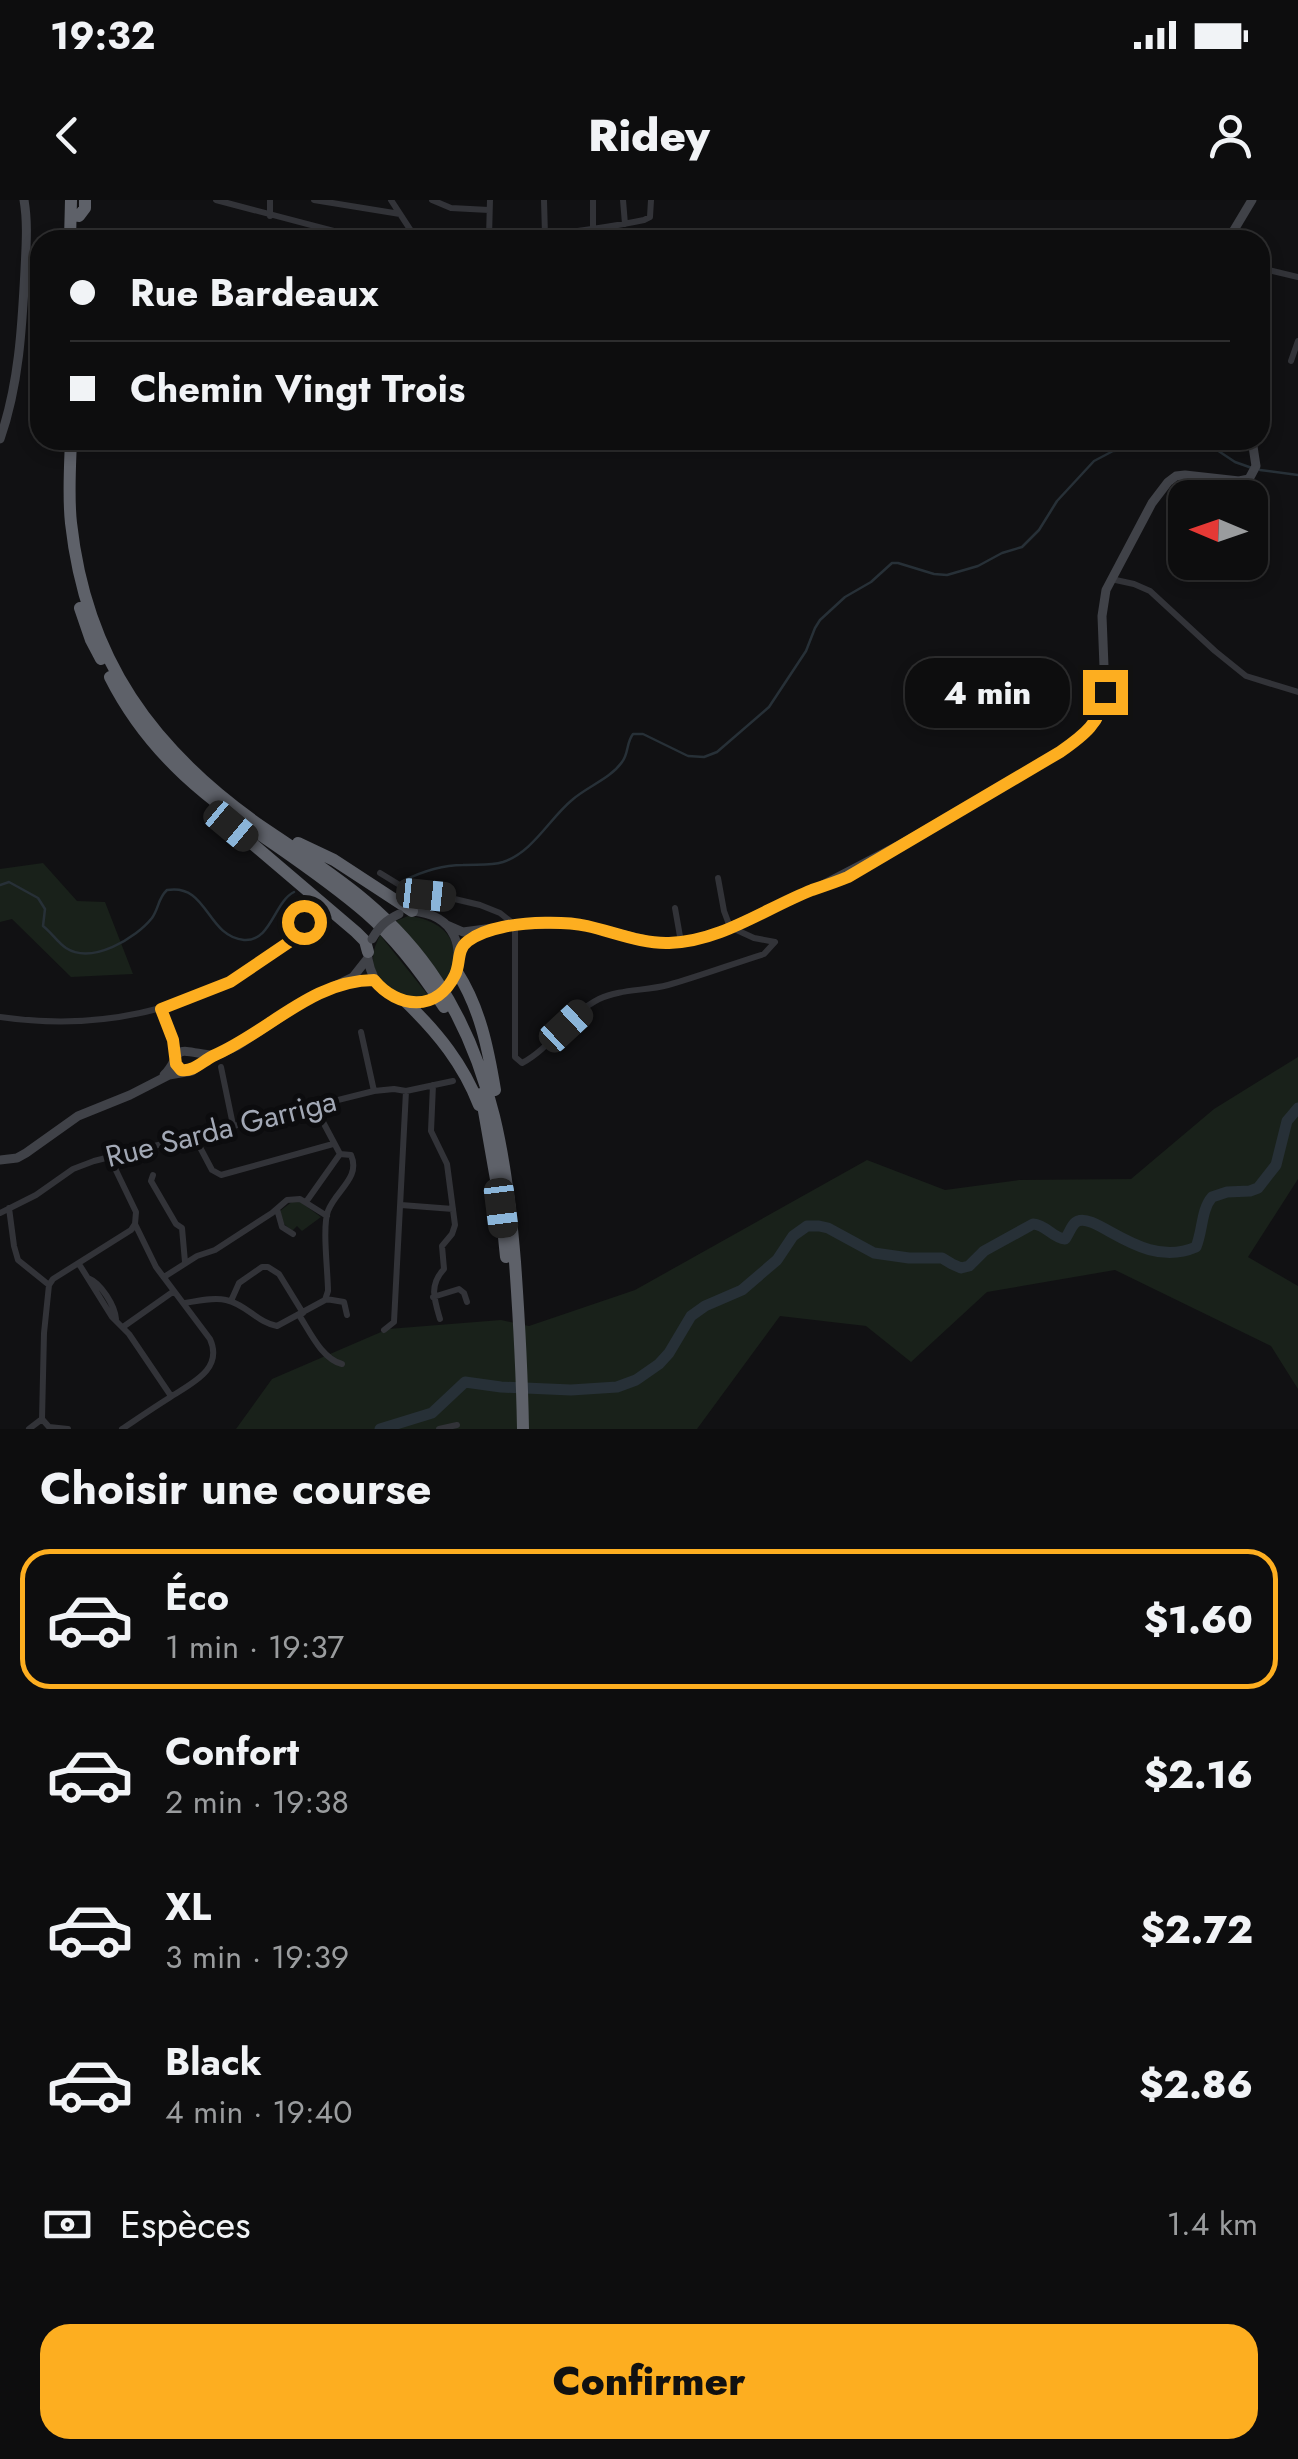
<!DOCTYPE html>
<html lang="fr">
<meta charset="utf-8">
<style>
body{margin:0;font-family:Jost,sans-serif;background:#161617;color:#f1f3f6;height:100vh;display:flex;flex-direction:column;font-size:38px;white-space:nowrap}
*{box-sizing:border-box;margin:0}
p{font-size:32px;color:#9a9c9e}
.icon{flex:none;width:55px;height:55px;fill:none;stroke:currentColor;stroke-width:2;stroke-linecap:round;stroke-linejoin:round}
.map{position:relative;height:1229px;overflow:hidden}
.drawer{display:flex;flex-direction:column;background:#0d0d0e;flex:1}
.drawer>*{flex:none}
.top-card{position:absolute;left:30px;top:30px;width:1240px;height:220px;border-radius:30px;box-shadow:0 5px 15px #0003,0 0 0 2px #2d2d2e;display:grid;align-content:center;height:220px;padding:0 40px;background:#0d0d0e}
.needle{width:65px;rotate:272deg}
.fabs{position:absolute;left:1168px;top:280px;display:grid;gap:20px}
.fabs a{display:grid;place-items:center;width:100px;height:100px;border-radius:20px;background:#0d0d0e;box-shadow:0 5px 15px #0003,0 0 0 2px #2d2d2e;font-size:50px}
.end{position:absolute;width:45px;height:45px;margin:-22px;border:12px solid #fdae20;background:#111;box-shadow:0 0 0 5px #111}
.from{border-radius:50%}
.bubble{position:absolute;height:70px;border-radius:30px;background:#0d0d0e;box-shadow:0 5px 15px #0003,0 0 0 2px #2d2d2e;font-size:32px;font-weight:800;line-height:70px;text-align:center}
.car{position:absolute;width:30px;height:60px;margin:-30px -15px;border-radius:12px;box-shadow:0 0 8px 2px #0007;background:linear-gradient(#222 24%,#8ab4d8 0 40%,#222 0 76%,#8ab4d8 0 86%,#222 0)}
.top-card b{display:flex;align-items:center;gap:35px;height:95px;font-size:38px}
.top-card b+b{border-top:2px solid #2d2d2e}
.top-card i{width:25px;height:25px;background:#f1f3f6}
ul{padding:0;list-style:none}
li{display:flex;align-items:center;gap:30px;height:140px;margin:0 20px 15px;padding:0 20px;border:5px solid transparent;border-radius:30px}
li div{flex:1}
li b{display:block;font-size:38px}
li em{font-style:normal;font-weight:800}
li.current{border-color:#fdae20}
li>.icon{width:90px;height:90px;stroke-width:1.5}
h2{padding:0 40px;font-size:45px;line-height:120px}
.pay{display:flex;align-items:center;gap:25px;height:110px;padding:0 40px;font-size:38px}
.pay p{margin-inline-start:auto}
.button{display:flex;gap:20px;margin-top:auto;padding:20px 40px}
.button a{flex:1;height:115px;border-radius:30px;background:#fdae20;color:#111;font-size:40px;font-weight:800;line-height:115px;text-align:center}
.status{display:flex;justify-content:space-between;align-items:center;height:70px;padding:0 50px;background:#0d0d0e;direction:ltr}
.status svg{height:28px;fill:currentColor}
header{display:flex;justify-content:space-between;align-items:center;height:130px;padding:0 40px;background:#0d0d0e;font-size:45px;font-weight:800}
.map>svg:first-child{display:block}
.green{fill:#19211a}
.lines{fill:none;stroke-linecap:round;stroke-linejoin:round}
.stream{stroke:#273037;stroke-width:2.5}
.river{stroke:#273037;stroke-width:11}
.street{stroke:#323338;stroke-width:6}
.secondary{stroke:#404248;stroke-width:9}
.highway{stroke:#5e6169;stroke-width:12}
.secondary-bridge{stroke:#404248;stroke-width:9}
.route{stroke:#fdae20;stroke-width:12}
.labels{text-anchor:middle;stroke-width:10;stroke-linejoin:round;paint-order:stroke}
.street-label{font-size:30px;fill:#a2a8b5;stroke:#0c0c0e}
</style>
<div class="status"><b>19:32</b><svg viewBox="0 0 49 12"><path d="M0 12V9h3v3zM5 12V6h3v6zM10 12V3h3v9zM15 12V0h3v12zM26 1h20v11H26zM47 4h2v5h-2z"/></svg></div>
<header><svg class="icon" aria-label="back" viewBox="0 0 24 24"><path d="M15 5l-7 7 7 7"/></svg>Ridey<svg class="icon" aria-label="person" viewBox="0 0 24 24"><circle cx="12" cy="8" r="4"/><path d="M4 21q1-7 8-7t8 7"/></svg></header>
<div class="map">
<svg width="1298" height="1229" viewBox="0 0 1298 1229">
<rect width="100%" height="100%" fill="#111113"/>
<path class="green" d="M43,663l34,38 28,1 28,72 -62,3 -59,-58 -12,3v-53z
M408,716c39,4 59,31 37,66l-22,-30 -27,-31z
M380,735l48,60c-29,8 -61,-11 -54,-44 1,-6 4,-11 6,-16z
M1298,857v122l-50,78 50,29v103l-27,-43 -156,-76 -128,22 -76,70 -45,-36 -86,-10 -83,113h-461l36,-50 116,-50 113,-9 28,6 106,-36 232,-130 78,30 74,-10 112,-1 83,-70z
M293,1001h6l22,16 -19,14 -5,-5 -5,5 -8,-7 -4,-13z"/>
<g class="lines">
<path class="stream" d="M1260,270l38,5
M403,681c18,-9 40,-16 60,-16 14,-1 27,1 40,-3 30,-10 46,-43 69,-62 16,-14 38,-21 50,-38 7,-9 4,-19 11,-28h10l45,22 16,1 13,-5 52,-45 37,-56 9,-23 5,-8 25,-23 26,-15 21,-19h6l36,11 13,1 31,-9 24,-13 20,-6 17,-17 18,-29 37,-40 19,-10 55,-4 28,3 18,-2 21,14 17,6
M0,685l9,-3 29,16 7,11 -2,17c8,6 15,17 23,22 26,17 70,-10 86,-30 7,-10 6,-20 15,-28 41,-7 39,46 77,50 27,2 30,-38 50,-48"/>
<path class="river" d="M380,1229l52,-16 33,-31 36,5 70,3 46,-3 19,-7 23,-16 10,-11 22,-37 14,-10 37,-16 35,-30 16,-24 14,-10h12l9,2 46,25 35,5h33l10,6 9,4 8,-2 15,-15 49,-27c14,1 19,14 32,15 4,-5 7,-16 13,-18 20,-8 65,49 118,26 7,-17 5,-37 16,-50l15,-5 23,-1 8,-3 18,-23 11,-44 11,-13"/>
<path class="street" d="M216,0l152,40
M314,0l86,14
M391,0l26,40
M432,0l19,8 38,2
M544,0l1,35
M623,0l2,24
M270,16v-16
M593,29v-29
M489,37l1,-37
M471,40c19,-4 37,-2 55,-3 40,-4 80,-9 118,-17l6,-3 1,-17
M1260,68l38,9
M1291,161l7,-20
M1111,379l23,5 16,7 65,60 31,25 52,16
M380,673l31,19 35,5 34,8 20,8 15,12v132l7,6c30,-16 47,-49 77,-64 21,-10 46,-8 69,-14 32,-9 64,-21 96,-31l11,-12 -21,-4 -24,-11 -6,-16 -6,-33
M675,708l6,34
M293 729a7 7 0 1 1 14 0a7 7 0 1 1-14 0Z
M161,809l9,21 6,25
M0,817c112,16 209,-11 299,-81
M361,832l13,59
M221,867l12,58
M433,885l-2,46 16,33 8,61 -3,9 -10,12 2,23c-15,16 -10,30 -4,50
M314,905l26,49
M194,936l18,34 9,5 112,-31
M110,958l26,54 -1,12 21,43 54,72c14,31 -20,45 -41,59 -16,10 -32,21 -47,31
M153,975l-2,6 25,43 6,4 3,34
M306,1002l34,-48
M401,1005l52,4
M9,1008l5,38 4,14 31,25
M277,1009l5,18 11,7
M0,1013l36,-18 37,-26 21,-8 280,-70 20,-2 12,2 47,-10
M79,1064l33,53 17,17 42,62
M164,1077l33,-21 18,-6 57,-37 15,-13 13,-1 27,17
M88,1078c13,5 27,28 28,41
M433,1097l26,-8 5,4 3,9
M326,1099l18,3 3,13
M231,1101l8,-18 23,-16h6l11,7 24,39
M185,1103c13,-2 28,-6 41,-3 20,4 32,23 51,26l48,-26 3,-9c0,-19 -6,-64 0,-80 8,-21 33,-33 23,-56l-11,-1
M299,1115c11,17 23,44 43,49
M123,1127l51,-36
M384,1130l10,-8 12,-231
M42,1219l2,-86 5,-48 4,-6 78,-49 4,-6
M42,1219l7,8 19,2
M29,1229l13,-10
M439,1229l18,-4"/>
<path class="secondary" d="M1228,40l24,-40
M0,239c19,-54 22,-112 25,-169 1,-23 3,-47 -1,-70
M411,711c45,3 58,39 37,76
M447,725l16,7 52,-7 61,-1 79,18h28l36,-10 94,-42 92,-48 155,-89 23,-18 13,-13 6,-12 3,-18 -3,-76 4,-26 46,-87 16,-21 8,-6 9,-1 54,6 10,-2 7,-13 -4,-26
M459,752l9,-11 16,-8
M368,759c5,30 25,43 54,43
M164,875c8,-7 11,-18 15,-22 5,-5 25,3 35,2
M0,960l17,-2 9,-5 52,-37 52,-21 39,-20 23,-4 13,-10 32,-15 73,-48 43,-21 15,-19"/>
<path class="highway" d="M79,16l6,-8v-8
M70,40l1,-40
M71,240c-1,28 -3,56 0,83 15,136 81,227 191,304 68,46 129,83 175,154 56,85 70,182 78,281 4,56 7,111 8,167
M80,408l11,32 10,19
M110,477c60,119 161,154 256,236 31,27 55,59 78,94
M222,618l134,114 9,9 3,11
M298,643l36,17 78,51
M457,772c23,36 31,76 38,118
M406,802c32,31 57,62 73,103
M481,894l20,114 5,49"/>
<path class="secondary-bridge" d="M372,739c7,-12 14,-19 27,-25
M422,802l14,-5 12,-10"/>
</g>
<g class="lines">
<path class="route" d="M304,722l3,5 -2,7 -7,2 -68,46 -69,27 12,31 3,24 5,6c13,2 21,-9 34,-15 53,-23 98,-75 159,-75 24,29 63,32 81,-5 6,-12 1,-25 13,-34 9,-7 25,-12 35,-14 23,-5 62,-6 84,-1 27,6 55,18 82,17 51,-1 97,-35 143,-53 12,-4 24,-8 36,-13l212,-125c23,-16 42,-30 45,-60"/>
</g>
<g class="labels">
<g class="street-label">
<text transform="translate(221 929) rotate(-14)" y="10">Rue Sarda Garriga</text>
</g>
</g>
</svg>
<div class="fabs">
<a><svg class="needle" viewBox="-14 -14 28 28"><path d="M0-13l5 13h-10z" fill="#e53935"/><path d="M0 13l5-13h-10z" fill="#9a9c9e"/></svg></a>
</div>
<i class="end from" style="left:304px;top:722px"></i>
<i class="end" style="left:1105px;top:492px"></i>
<div class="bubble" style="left:905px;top:458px;width:165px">4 min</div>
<i class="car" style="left:231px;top:626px;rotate:130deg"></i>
<i class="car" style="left:426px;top:695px;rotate:96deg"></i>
<i class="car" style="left:566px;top:826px;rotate:47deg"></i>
<i class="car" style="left:501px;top:1008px;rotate:173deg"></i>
<div class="top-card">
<b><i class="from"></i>Rue Bardeaux</b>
<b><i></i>Chemin Vingt Trois</b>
</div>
</div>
<section class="drawer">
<h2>Choisir une course</h2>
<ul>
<li class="current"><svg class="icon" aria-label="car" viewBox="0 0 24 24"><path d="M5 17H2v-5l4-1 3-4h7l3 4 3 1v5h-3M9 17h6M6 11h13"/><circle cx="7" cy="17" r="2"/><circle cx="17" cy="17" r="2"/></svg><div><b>Éco</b><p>1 min · 19:37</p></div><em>$1.60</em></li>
<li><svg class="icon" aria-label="car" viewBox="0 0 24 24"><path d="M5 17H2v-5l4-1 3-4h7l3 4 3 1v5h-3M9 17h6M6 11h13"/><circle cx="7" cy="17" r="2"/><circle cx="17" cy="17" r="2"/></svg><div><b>Confort</b><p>2 min · 19:38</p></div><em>$2.16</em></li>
<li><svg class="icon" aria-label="car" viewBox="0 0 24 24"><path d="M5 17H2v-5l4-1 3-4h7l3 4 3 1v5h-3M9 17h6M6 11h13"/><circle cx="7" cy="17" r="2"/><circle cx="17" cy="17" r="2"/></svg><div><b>XL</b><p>3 min · 19:39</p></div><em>$2.72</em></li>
<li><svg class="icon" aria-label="car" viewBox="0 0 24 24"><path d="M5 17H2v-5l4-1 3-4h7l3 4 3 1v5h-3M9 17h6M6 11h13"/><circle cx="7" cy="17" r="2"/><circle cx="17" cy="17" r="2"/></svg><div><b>Black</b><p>4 min · 19:40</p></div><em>$2.86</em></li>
</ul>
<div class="pay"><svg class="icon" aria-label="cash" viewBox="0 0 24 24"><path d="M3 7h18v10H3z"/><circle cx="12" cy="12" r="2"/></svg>Espèces<p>1.4 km</p></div>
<div class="button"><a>Confirmer</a></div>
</section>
